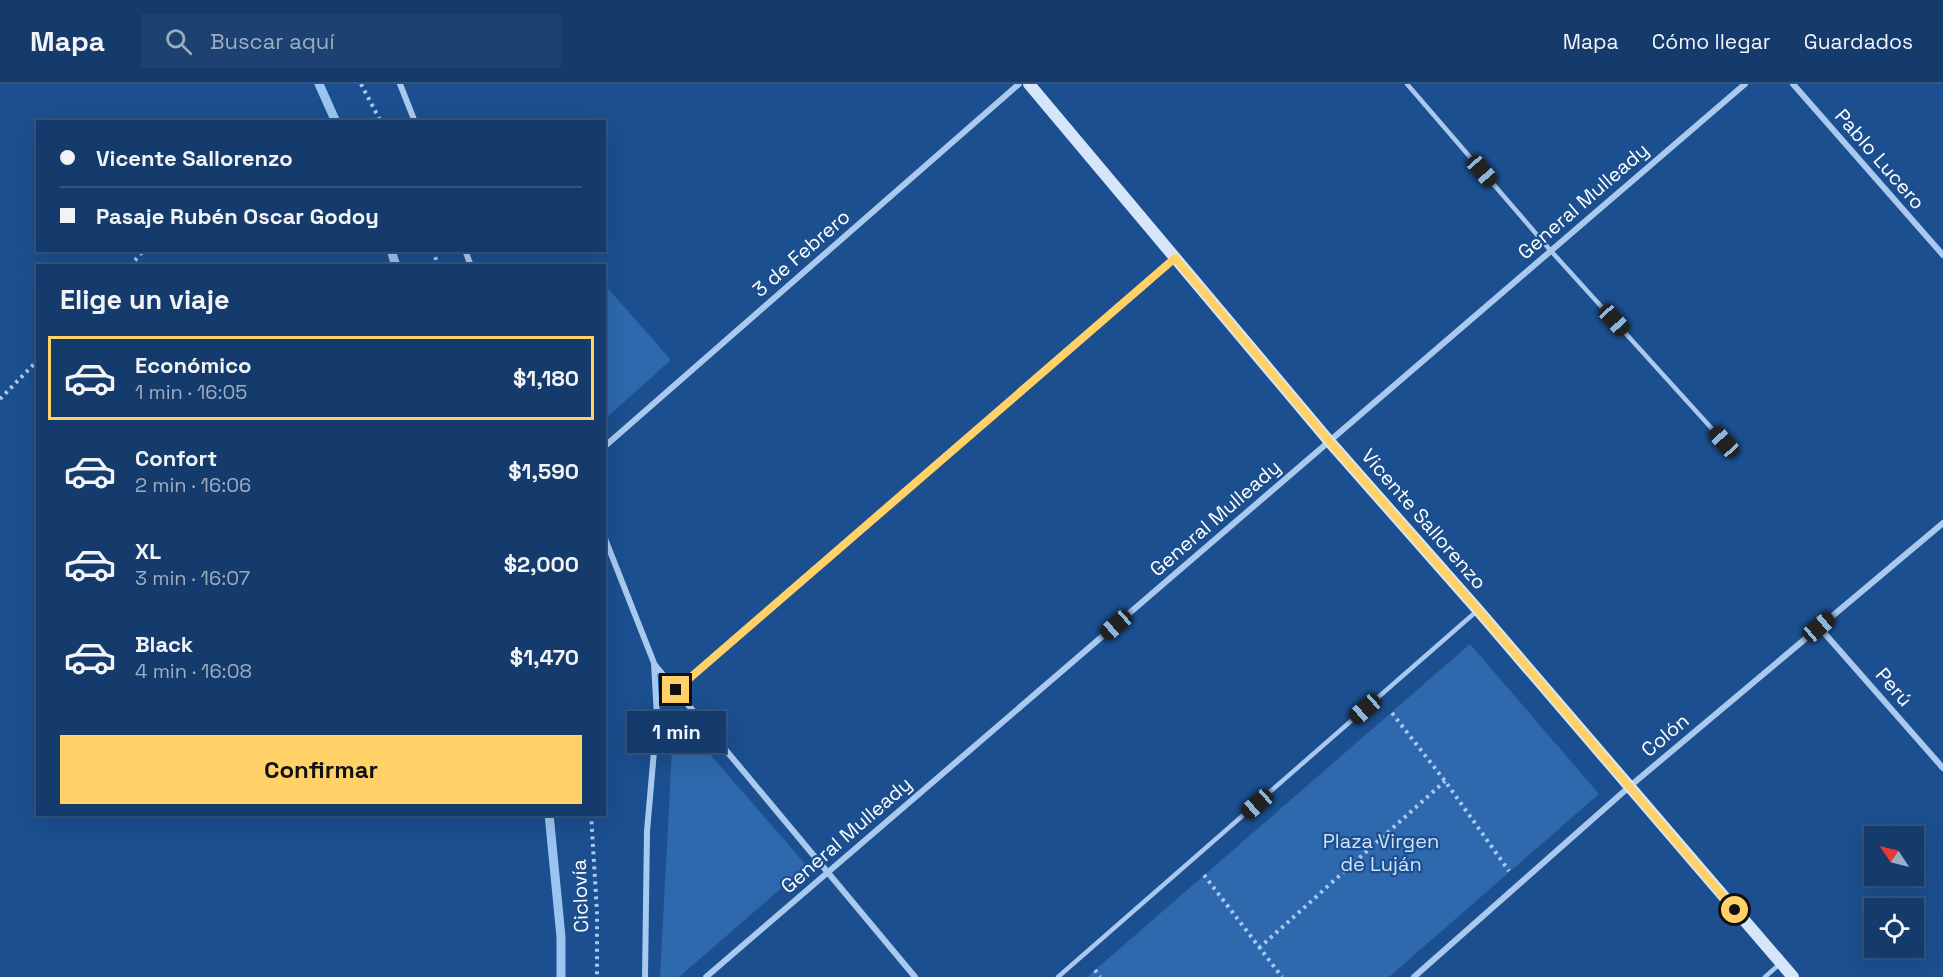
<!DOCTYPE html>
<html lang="es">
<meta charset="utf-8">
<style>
body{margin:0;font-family:"Space Grotesk",sans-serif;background:#1d4271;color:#f1f3f6;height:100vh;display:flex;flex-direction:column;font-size:22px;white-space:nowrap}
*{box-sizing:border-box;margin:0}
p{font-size:20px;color:#9dadc1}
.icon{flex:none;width:33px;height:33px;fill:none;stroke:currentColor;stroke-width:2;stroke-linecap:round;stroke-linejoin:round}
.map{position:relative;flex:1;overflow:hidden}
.panel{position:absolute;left:36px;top:180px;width:570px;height:552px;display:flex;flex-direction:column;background:#143b6b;border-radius:0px;box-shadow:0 6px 24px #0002,0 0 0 2px #33557e}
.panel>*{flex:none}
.guide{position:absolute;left:36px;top:36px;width:570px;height:132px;border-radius:0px;box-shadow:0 6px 24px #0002,0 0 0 2px #33557e;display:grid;align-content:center;height:132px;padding:0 24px;background:#143b6b}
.needle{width:39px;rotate:305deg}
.controls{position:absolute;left:1864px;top:742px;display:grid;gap:12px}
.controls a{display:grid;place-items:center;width:60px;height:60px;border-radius:0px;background:#143b6b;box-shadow:0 6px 24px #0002,0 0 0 2px #33557e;font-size:30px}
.end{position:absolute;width:27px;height:27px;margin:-14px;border:8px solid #ffd166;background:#111;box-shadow:0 0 0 3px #111}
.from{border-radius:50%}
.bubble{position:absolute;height:42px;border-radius:0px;background:#143b6b;box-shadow:0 6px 24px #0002,0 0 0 2px #33557e;font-size:20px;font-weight:600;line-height:42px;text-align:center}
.car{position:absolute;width:18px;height:36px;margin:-18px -9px;border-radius:8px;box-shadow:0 0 4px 2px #0007;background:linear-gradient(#222 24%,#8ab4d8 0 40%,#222 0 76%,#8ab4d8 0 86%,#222 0)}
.guide b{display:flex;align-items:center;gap:21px;height:57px;font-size:22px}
.guide b+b{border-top:2px solid #33557e}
.guide i{width:15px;height:15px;background:#f1f3f6}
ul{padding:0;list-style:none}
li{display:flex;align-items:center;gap:18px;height:84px;margin:0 12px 9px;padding:0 12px;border:3px solid transparent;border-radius:0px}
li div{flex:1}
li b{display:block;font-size:22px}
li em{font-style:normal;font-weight:600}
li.on{border-color:#ffd166}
li>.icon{width:54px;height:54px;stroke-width:1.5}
h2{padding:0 24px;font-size:27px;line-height:72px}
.primary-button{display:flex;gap:12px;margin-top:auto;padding:12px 24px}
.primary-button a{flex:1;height:69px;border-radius:0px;background:#ffd166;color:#111;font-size:24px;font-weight:600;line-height:69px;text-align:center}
header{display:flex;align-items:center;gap:36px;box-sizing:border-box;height:84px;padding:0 30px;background:#143b6b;border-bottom:2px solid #33557e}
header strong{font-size:28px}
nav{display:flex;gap:33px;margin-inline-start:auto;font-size:21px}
.search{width:420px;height:54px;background:#1d4271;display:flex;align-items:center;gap:15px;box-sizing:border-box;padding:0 21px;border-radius:0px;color:#9dadc1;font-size:22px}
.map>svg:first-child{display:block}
.green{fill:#2e69ad}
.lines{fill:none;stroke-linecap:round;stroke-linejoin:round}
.stream{stroke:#9cc4f0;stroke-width:9}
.path{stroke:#a9c9ee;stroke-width:4;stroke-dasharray:3 4.5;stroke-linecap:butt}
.lane{stroke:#a9c9ee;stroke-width:4.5}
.street{stroke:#a9c9ee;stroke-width:6}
.secondary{stroke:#d6e6fa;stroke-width:12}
.route{stroke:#ffd166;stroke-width:8}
.labels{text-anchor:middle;stroke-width:4.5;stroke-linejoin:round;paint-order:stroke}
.street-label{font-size:20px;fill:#fff;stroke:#1b4f8f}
.park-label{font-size:20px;fill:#cfe3fa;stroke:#1b4f8f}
</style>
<header>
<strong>Mapa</strong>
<div class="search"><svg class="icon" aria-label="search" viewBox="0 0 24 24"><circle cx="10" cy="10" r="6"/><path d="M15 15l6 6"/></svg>Buscar aquí</div>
<nav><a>Mapa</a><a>Cómo llegar</a><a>Guardados</a></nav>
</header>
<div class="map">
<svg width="1943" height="893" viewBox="0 0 1943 893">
<rect width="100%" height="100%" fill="#1b4f8f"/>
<path class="green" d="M604,200l67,76 -66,59h-1z
M1470,560l129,150 -210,183h-302z
M674,629l133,153 -128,111h-19z"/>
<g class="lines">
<path class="stream" d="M319,0l17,38
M391,166l5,16
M549,730l12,123v40"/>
<path class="path" d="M361,0l20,38
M433,166l5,16
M130,182l14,-16
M0,315l38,-39
M1392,629l53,68 64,90
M591,730l6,98v65
M1204,791l78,102
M1259,864l186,-167
M1095,886l5,7"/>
<path class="lane" d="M1407,0l144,167 173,191
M676,606l499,-432
M1058,893l420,-367
M1765,893l16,-14"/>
<path class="street" d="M400,0l15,38
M1793,0l150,171
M465,166l6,16
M604,363l415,-363
M604,452l50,127 3,54 -10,114 -2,146
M1819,543l124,141
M654,580l261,313
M706,893l1039,-893
M1414,893l215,-190 314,-264"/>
<path class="secondary" d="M1029,0l300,357 149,169 315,367"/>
</g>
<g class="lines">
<path class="route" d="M676,606l499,-432 154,183 149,169 257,300"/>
</g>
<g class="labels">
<g class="street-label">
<text transform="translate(1880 75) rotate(49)" y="7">Pablo Lucero</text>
<text transform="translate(1583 117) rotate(-41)" y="7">General Mulleady</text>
<text transform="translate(801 169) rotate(-41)" y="7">3 de Febrero</text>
<text transform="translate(1215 434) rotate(-41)" y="7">General Mulleady</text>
<text transform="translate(1424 435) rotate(49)" y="7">Vicente Sallorenzo</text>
<text transform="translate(1894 603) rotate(49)" y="7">Perú</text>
<text transform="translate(1665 651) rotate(-40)" y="7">Colón</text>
<text transform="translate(846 751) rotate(-41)" y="7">General Mulleady</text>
<text transform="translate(580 812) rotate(-92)" y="7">Ciclovía</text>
</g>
<g class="park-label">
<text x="1381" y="764">Plaza Virgen<tspan x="1381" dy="23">de Luján</tspan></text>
</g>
</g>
</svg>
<div class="controls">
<a><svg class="needle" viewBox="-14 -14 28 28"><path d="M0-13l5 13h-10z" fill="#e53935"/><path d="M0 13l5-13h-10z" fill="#9dadc1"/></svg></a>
<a><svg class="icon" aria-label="locate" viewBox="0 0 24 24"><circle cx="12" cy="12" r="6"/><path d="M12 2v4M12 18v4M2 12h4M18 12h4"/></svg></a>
</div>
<i class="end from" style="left:1735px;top:826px"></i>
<i class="end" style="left:676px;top:606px"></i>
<div class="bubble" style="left:627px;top:627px;width:99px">1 min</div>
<i class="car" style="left:1482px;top:87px;rotate:139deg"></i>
<i class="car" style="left:1614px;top:236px;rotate:138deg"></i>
<i class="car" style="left:1724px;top:358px;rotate:318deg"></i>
<i class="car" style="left:1116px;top:541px;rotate:229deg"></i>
<i class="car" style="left:1819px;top:543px;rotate:50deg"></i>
<i class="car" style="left:1365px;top:625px;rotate:229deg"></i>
<i class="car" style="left:1257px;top:720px;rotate:229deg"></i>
<div class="guide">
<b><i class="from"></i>Vicente Sallorenzo</b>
<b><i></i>Pasaje Rubén Oscar Godoy</b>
</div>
<section class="panel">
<h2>Elige un viaje</h2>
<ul>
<li class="on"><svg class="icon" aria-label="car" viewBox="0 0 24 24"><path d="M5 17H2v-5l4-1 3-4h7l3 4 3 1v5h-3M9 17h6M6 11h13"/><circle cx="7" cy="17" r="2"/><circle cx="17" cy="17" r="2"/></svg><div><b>Económico</b><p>1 min · 16:05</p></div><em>$1,180</em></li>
<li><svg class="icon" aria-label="car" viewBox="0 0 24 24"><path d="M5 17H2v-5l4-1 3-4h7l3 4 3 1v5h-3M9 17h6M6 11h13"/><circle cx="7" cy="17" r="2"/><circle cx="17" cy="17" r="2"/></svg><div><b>Confort</b><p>2 min · 16:06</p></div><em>$1,590</em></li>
<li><svg class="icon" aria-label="car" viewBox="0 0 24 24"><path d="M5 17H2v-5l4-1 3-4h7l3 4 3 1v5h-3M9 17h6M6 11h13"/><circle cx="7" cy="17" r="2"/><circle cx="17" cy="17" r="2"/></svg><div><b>XL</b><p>3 min · 16:07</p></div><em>$2,000</em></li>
<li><svg class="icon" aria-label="car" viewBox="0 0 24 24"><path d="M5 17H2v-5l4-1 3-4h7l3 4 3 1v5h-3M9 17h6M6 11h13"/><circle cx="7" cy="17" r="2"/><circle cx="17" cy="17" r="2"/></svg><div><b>Black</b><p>4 min · 16:08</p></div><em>$1,470</em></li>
</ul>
<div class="primary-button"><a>Confirmar</a></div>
</section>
</div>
